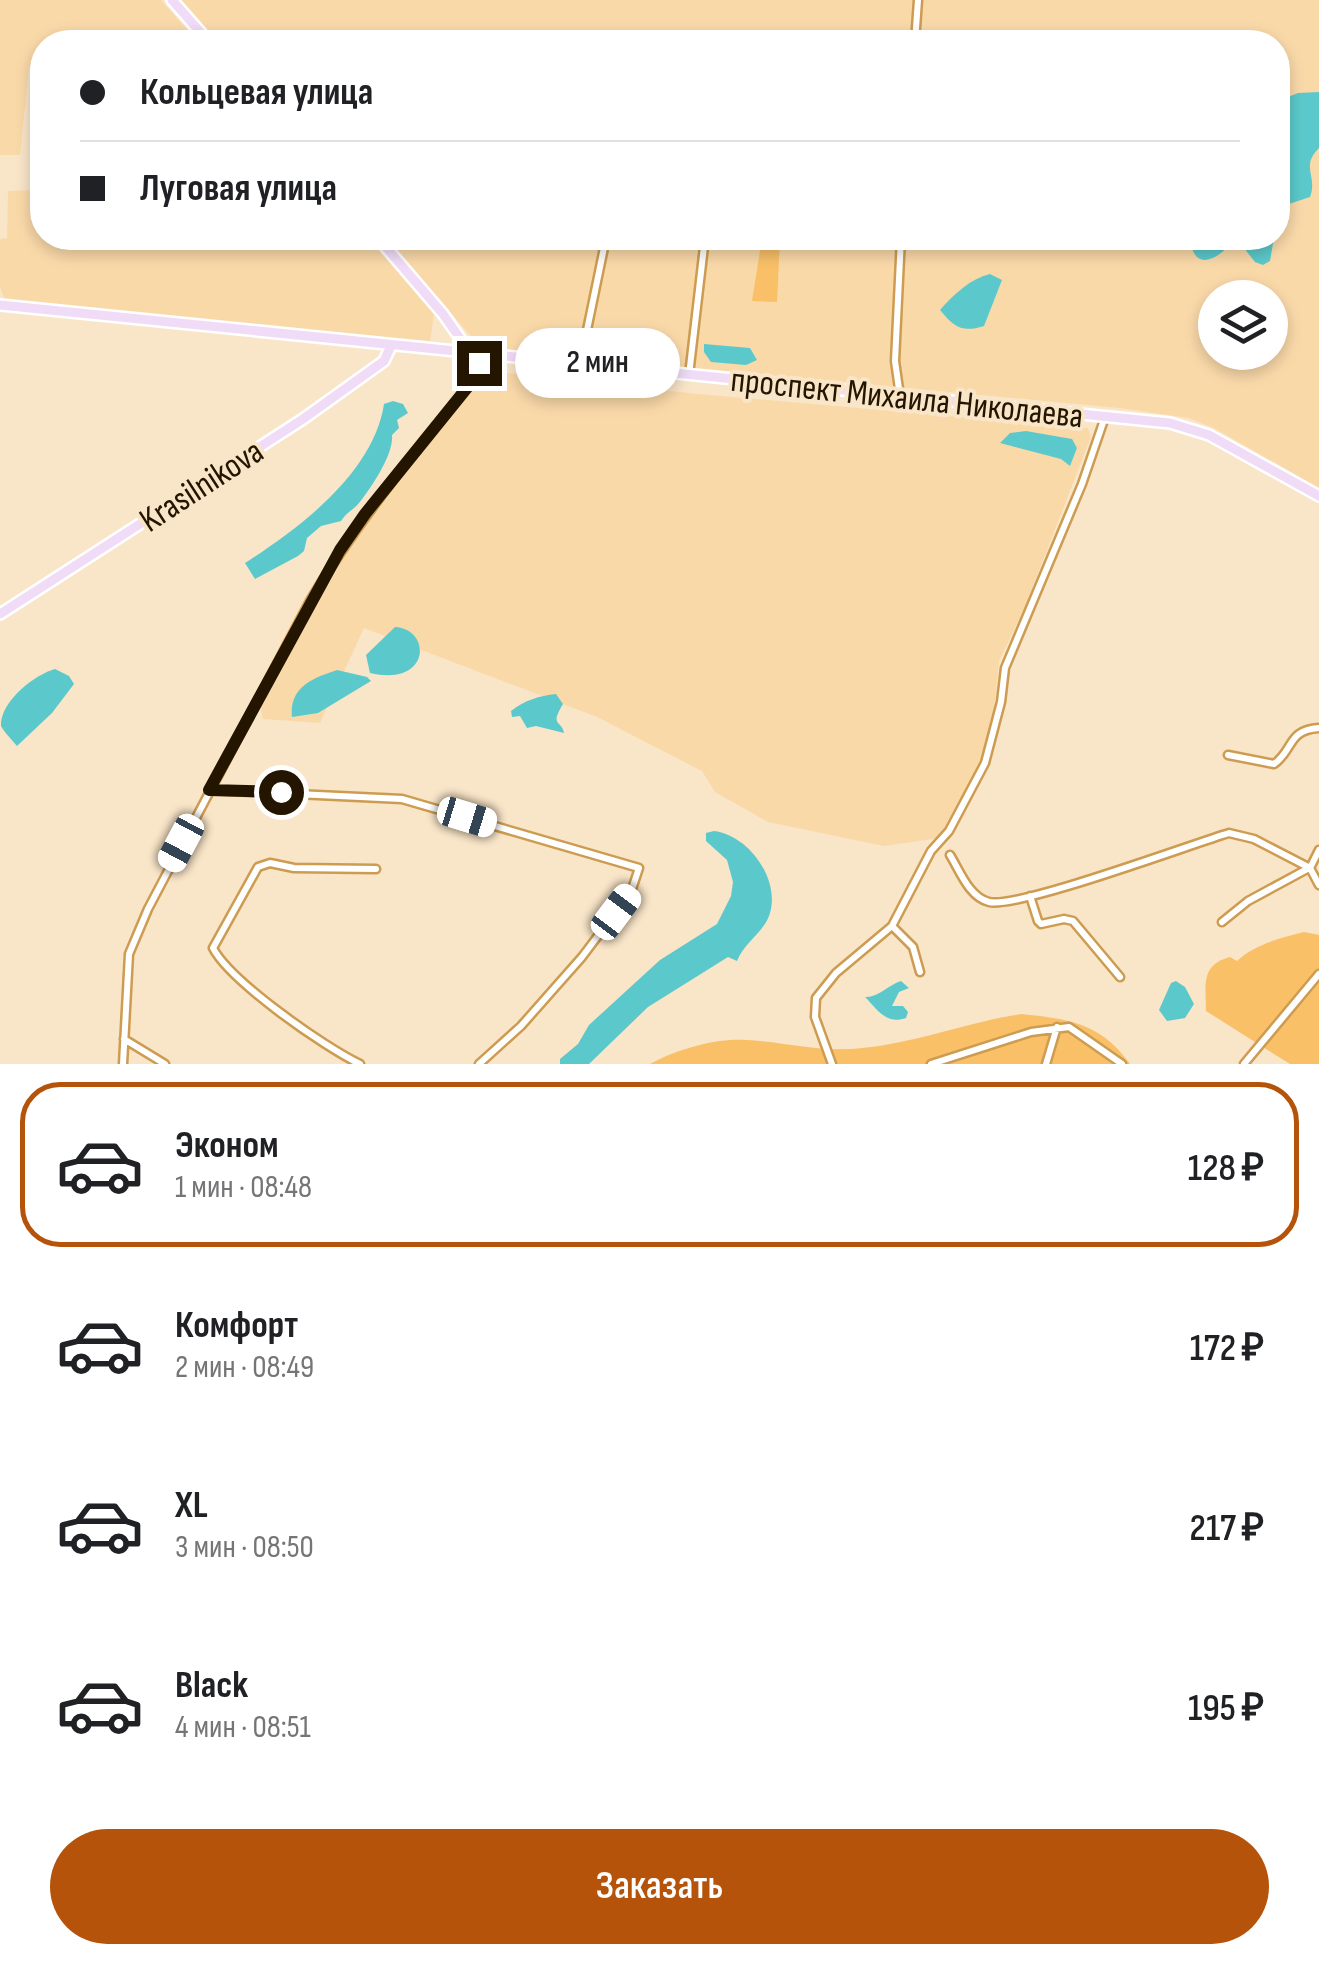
<!DOCTYPE html>
<html lang="ru">
<meta charset="utf-8">
<style>
body{margin:0;font-family:"Sofia Sans Condensed",sans-serif;background:#f6f6f6;color:#202124;height:100vh;display:flex;flex-direction:column;font-size:38px;white-space:nowrap}
*{box-sizing:border-box;margin:0}
p{font-size:32px;color:#757577}
.icon{flex:none;width:55px;height:55px;fill:none;stroke:currentColor;stroke-width:2;stroke-linecap:round;stroke-linejoin:round}
.map{position:relative;height:1064px;overflow:hidden}
.side{display:flex;flex-direction:column;background:#fff;flex:1}
.side>*{flex:none}
.banner{position:absolute;left:30px;top:30px;width:1260px;height:220px;border-radius:40px;box-shadow:0 5px 15px #0003;display:grid;align-content:center;height:220px;padding:0 50px;background:#fff}
.buttons{position:absolute;left:1198px;top:280px;display:grid;gap:20px}
.buttons a{display:grid;place-items:center;width:90px;height:90px;border-radius:50%;background:#fff;box-shadow:0 5px 15px #0003;font-size:50px}
.end{position:absolute;width:45px;height:45px;margin:-22px;border:12px solid #231500;background:#fff;box-shadow:0 0 0 5px #fff}
.from{border-radius:50%}
.bubble{position:absolute;height:70px;border-radius:35px;background:#fff;box-shadow:0 5px 15px #0003;font-size:32px;font-weight:600;line-height:70px;text-align:center}
.car{position:absolute;width:30px;height:60px;margin:-30px -15px;border-radius:12px;box-shadow:0 0 8px 2px #0007;background:linear-gradient(#fff 24%,#345 0 40%,#fff 0 76%,#345 0 86%,#fff 0)}
.banner b{display:flex;align-items:center;gap:35px;height:95px;font-size:38px}
.banner b+b{border-top:2px solid #e0e0e0}
.banner i{width:25px;height:25px;background:#202124}
ul{padding:18px 0 0;list-style:none}
li{display:flex;align-items:center;gap:30px;height:165px;margin:0 20px 15px;padding:0 30px;border:5px solid transparent;border-radius:40px}
li div{flex:1}
li b{display:block;font-size:38px}
li em{font-style:normal;font-weight:600}
li.selected{border-color:#b45309}
li>.icon{width:90px;height:90px;stroke-width:1.5}
.action{display:flex;gap:20px;margin-top:auto;padding:20px 50px}
.action a{flex:1;height:115px;border-radius:60px;background:#b45309;color:#fff;font-size:40px;font-weight:600;line-height:115px;text-align:center}
.map>svg:first-child{display:block}
.built{fill:#fad9a9;fill-rule:evenodd}
.green{fill:#f9c068}
.water{fill:#5bc9cb}
.lines{fill:none;stroke-linecap:round;stroke-linejoin:round}
.minor-casing{stroke:#cd9c51;stroke-width:11}
.major-casing{stroke:#fff;stroke-width:14}
.minor{stroke:#fff;stroke-width:6}
.major{stroke:#f1dcf8;stroke-width:9}
.route{stroke:#231500;stroke-width:12}
.labels{text-anchor:middle;stroke-width:8;stroke-linejoin:round;paint-order:stroke}
.street-label{font-size:35px;fill:#231500;stroke:#f9e5c8}
</style>
<div class="map">
<svg width="1319" height="1064" viewBox="0 0 1319 1064">
<rect width="100%" height="100%" fill="#f9e5c8"/>
<path class="built" d="M0,0h161l37,42h-156v23l-13,1 -9,89h-20z
M179,0h1140v488l-105,-60 -25,-10 -70,-10 -638,-60 -95,-110h892v-196h-1062zM1215,298h55v54h-55z
M42,148v90h326l66,76 -4,27 -425,-40 -5,-14v-48l7,-1 1,-47 30,-1 -4,-41z
M487,371l211,23 390,34 3,9 -67,172 -25,52 -5,48 -13,52 -42,77 -55,8 -116,-24 -53,-30 -13,-21 -105,-54 -233,-89 -44,95 -57,-4 -3,-13 75,-135 34,-52z"/>
<path class="green" d="M762,238h18l-3,64 -25,-1z
M1304,932l15,3v129h-29l-84,-53c0,-26 -6,-46 24,-54l7,4c16,-16 46,-24 67,-29z
M1021,1014c48,5 80,9 109,50h-480c28,-15 65,-26 97,-24 39,2 76,13 115,8 54,-5 106,-26 159,-34z"/>
<path class="water" d="M1319,92v56c-19,19 -1,28 -9,49l-24,8 -8,11v-115l20,-8z
M1190,238h46c-15,19 -42,38 -46,0z
M1236,238h38l-4,23 -7,4 -8,-3z
M990,274l12,6 -18,46c-22,7 -30,1 -44,-16 14,-16 30,-31 50,-36z
M704,344l46,4 7,12 -11,5 -35,-3 -7,-10z
M393,401l10,3 5,9 -11,7 2,8 -7,7c2,19 -21,53 -33,68 -7,8 -12,9 -18,18l-20,5 -14,12 -3,13 -6,5 -43,23 -10,-16c55,-35 129,-91 139,-159z
M1026,431l46,8 5,9 -7,18 -9,-7 -61,-16 10,-10z
M395,627c37,2 36,60 -25,46l-4,-18z
M55,669l14,7 5,8 -22,29 -35,33c-5,-6 -13,-14 -16,-20 -1,-25 35,-52 54,-57z
M337,670l30,7 4,4 -53,32 -26,4c-3,-30 21,-39 45,-47z
M556,694l7,10c-14,23 -1,16 1,29l-28,-7 -9,2 -7,-12 -8,1 -1,-6c14,-11 28,-15 45,-17z
M714,831c35,4 68,50 55,85 -7,18 -25,27 -32,45l-9,-4 -80,50 -59,57h-29v-5l18,-15 11,-19 71,-65 57,-36 14,-28 2,-14 -6,-22 -21,-19v-8z
M901,981l8,7 -10,4 -7,14h11l5,6 -2,6c-20,7 -28,-8 -41,-21 13,1 23,-12 36,-16z
M1176,981l9,6 9,17 -9,14 -18,3 -8,-11 12,-27z"/>
<g class="lines">
<g class="minor-casing">
<path id="minor" d="M915,42l3,-42
M580,364l26,-126
M689,375l16,-137
M900,396l-5,-35 6,-123
M1228,755l46,9c20,-14 13,-34 45,-36
M209,790l193,9 237,69 -8,24 -49,65 -61,69 -42,38
M1319,850l-9,18 9,17
M950,855c10,16 19,42 39,47 28,7 200,-57 240,-69l25,6 56,29
M1030,896l8,25 3,3 23,-5 9,2 47,56
M1222,922l26,-21 61,-33
M892,926l21,21 7,25
M124,1039l41,25
M123,1064l6,-110 19,-45 163,-310c50,-83 111,-156 172,-231l-12,-14
M360,1064c-36,-17 -130,-83 -147,-116l45,-81 12,-4 24,5 82,1
M832,1064l-17,-47 1,-19 20,-25 56,-47 39,-75 18,-20 36,-68 16,-61 4,-34 77,-184 23,-67
M931,1064l100,-32 38,-5 53,37
M1046,1064l11,-37
M1244,1064l75,-90"/>
</g>
<g class="major-casing">
<path id="major" d="M172,0l37,42
M378,238l65,76 28,40
M0,305l1170,118 39,12 110,61
M0,614l303,-195 81,-58 7,-15"/>
</g>
<use href="#minor" class="minor"/>
<use href="#major" class="major"/>
</g>
<g class="lines">
<path class="route" d="M281,792l-72,-2 131,-240 25,-36 118,-146 -4,-5"/>
</g>
<g class="labels">
<g class="street-label">
<text transform="translate(907 397) rotate(6)" y="12">проспект Михаила Николаева</text>
<text transform="translate(201 485) rotate(-33)" y="12">Krasilnikova</text>
</g>
</g>
</svg>
<div class="buttons">
<a><svg class="icon" aria-label="layers" viewBox="0 0 24 24"><path d="M12 4l9 5-9 5-9-5zM3 14l9 5 9-5"/></svg></a>
</div>
<i class="end from" style="left:281px;top:792px"></i>
<i class="end" style="left:479px;top:363px"></i>
<div class="bubble" style="left:515px;top:328px;width:165px">2 мин</div>
<i class="car" style="left:467px;top:817px;rotate:107deg"></i>
<i class="car" style="left:181px;top:843px;rotate:208deg"></i>
<i class="car" style="left:616px;top:912px;rotate:37deg"></i>
<div class="banner">
<b><i class="from"></i>Кольцевая улица</b>
<b><i></i>Луговая улица</b>
</div>
</div>
<section class="side">
<ul>
<li class="selected"><svg class="icon" aria-label="car" viewBox="0 0 24 24"><path d="M5 17H2v-5l4-1 3-4h7l3 4 3 1v5h-3M9 17h6M6 11h13"/><circle cx="7" cy="17" r="2"/><circle cx="17" cy="17" r="2"/></svg><div><b>Эконом</b><p>1 мин · 08:48</p></div><em>128 ₽</em></li>
<li><svg class="icon" aria-label="car" viewBox="0 0 24 24"><path d="M5 17H2v-5l4-1 3-4h7l3 4 3 1v5h-3M9 17h6M6 11h13"/><circle cx="7" cy="17" r="2"/><circle cx="17" cy="17" r="2"/></svg><div><b>Комфорт</b><p>2 мин · 08:49</p></div><em>172 ₽</em></li>
<li><svg class="icon" aria-label="car" viewBox="0 0 24 24"><path d="M5 17H2v-5l4-1 3-4h7l3 4 3 1v5h-3M9 17h6M6 11h13"/><circle cx="7" cy="17" r="2"/><circle cx="17" cy="17" r="2"/></svg><div><b>XL</b><p>3 мин · 08:50</p></div><em>217 ₽</em></li>
<li><svg class="icon" aria-label="car" viewBox="0 0 24 24"><path d="M5 17H2v-5l4-1 3-4h7l3 4 3 1v5h-3M9 17h6M6 11h13"/><circle cx="7" cy="17" r="2"/><circle cx="17" cy="17" r="2"/></svg><div><b>Black</b><p>4 мин · 08:51</p></div><em>195 ₽</em></li>
</ul>
<div class="action"><a>Заказать</a></div>
</section>
